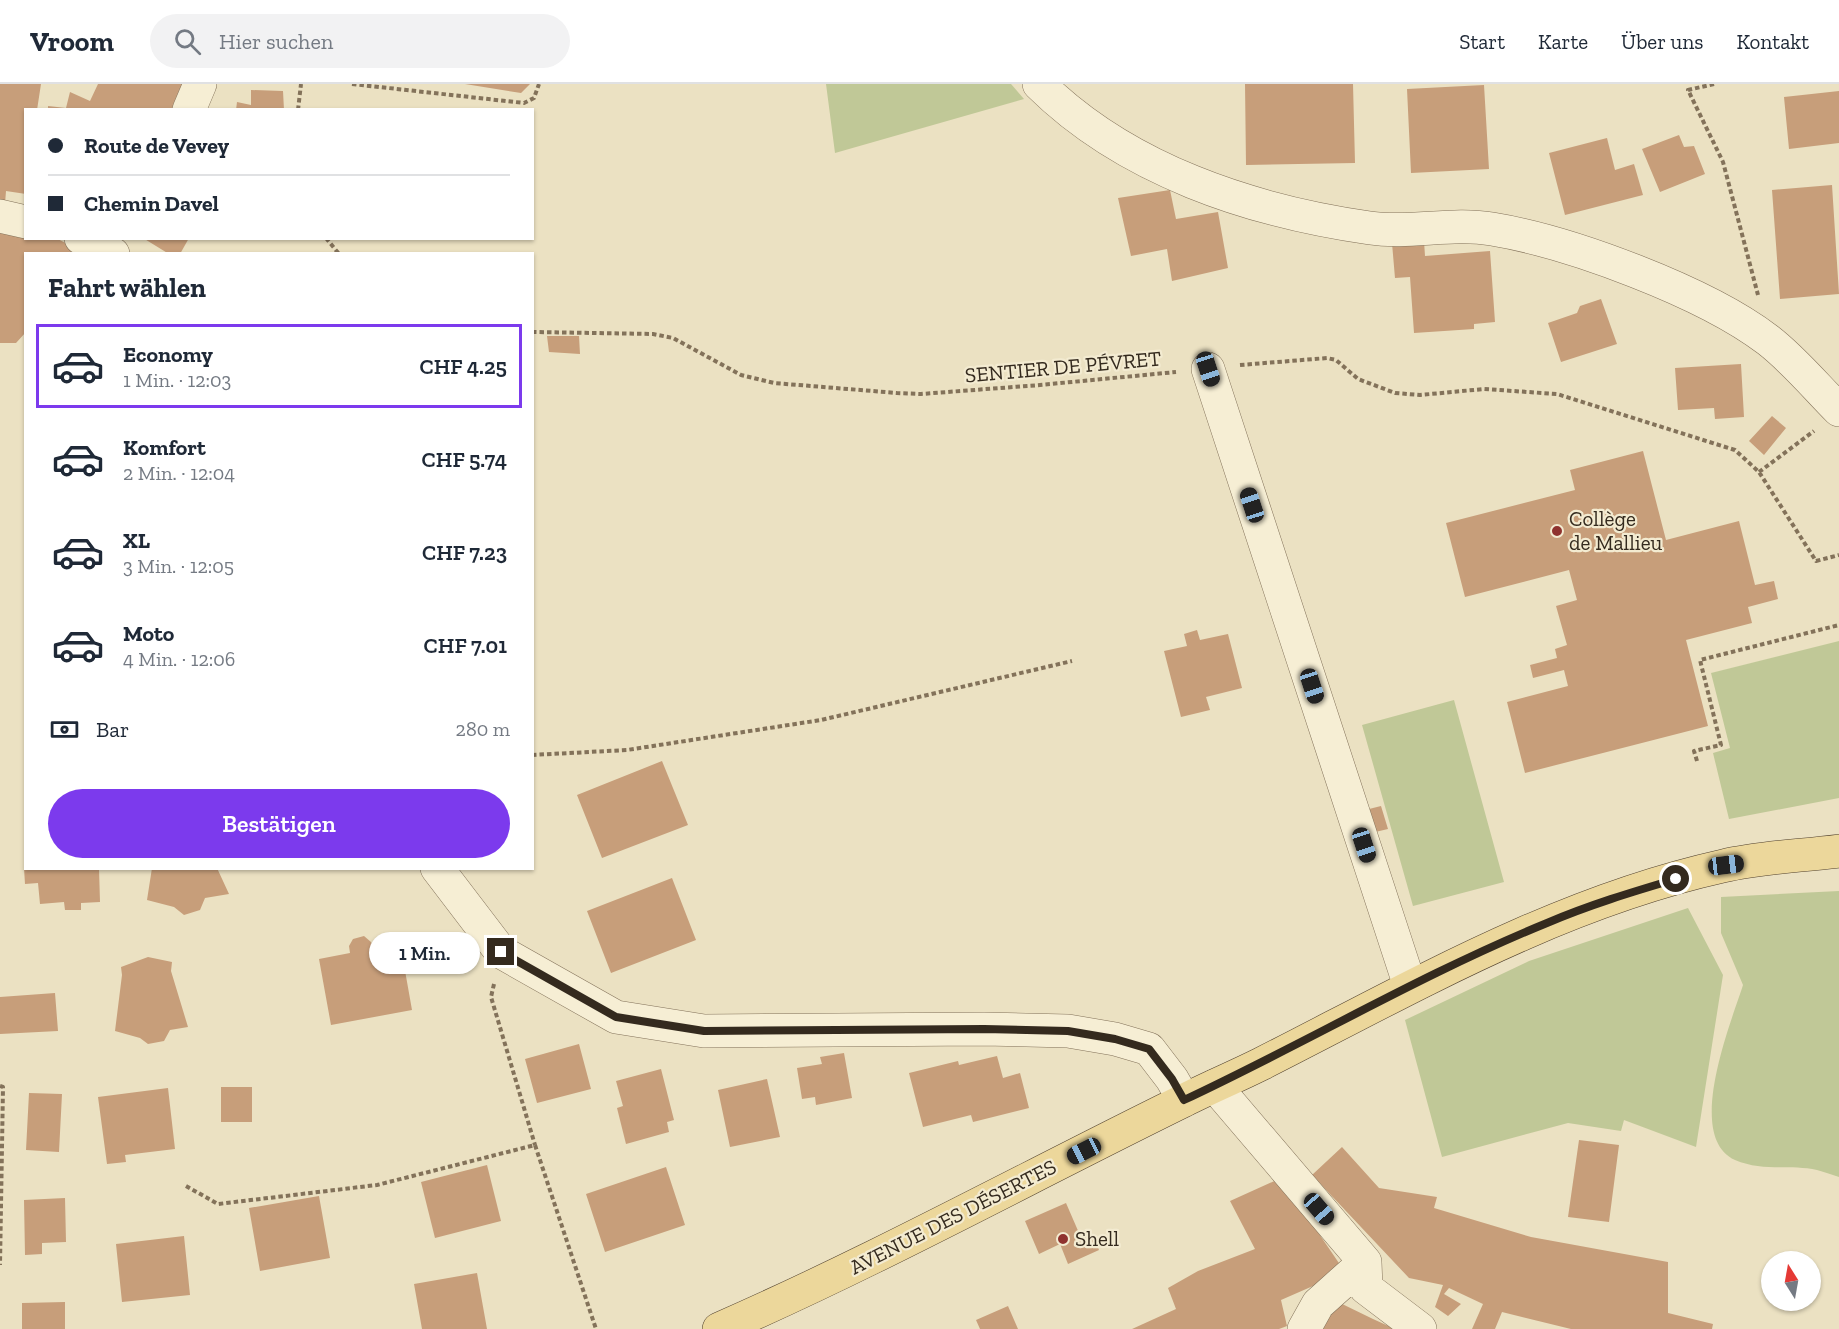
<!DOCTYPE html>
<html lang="de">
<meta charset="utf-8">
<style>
body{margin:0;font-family:"Zilla Slab",serif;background:#f2f2f3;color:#1f2937;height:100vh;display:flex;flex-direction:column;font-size:22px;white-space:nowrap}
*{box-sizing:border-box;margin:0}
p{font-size:20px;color:#747a83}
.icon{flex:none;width:33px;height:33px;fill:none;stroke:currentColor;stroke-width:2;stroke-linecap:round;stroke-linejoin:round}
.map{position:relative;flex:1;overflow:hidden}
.side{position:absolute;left:24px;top:168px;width:510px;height:618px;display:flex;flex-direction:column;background:#fff;border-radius:0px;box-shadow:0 2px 4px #0004}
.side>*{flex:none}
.hud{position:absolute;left:24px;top:24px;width:510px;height:132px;border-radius:0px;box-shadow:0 2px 4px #0004;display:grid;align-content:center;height:132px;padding:0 24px;background:#fff}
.needle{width:39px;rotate:349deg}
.controls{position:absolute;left:1761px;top:1167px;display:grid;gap:12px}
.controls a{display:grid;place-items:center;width:60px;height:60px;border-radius:50%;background:#fff;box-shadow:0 2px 4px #0004;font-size:30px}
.end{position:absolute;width:27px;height:27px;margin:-14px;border:8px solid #342a1e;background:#fff;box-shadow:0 0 0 3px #fff}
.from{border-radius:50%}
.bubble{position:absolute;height:42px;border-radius:21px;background:#fff;box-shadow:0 2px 4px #0004;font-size:20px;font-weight:600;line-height:42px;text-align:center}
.car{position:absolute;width:18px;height:36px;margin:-18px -9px;border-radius:8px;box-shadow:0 0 4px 2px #0007;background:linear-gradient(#222 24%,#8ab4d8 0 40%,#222 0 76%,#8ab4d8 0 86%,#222 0)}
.hud b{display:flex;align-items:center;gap:21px;height:57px;font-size:22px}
.hud b+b{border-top:2px solid #e0e1e3}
.hud i{width:15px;height:15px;background:#1f2937}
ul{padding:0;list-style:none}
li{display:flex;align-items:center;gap:18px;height:84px;margin:0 12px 9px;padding:0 12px;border:3px solid transparent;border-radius:0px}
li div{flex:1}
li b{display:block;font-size:22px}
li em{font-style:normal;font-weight:600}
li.on{border-color:#7c3aed}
li>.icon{width:54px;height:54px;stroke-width:1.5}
h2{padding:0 24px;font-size:27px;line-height:72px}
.pay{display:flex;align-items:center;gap:15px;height:66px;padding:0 24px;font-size:22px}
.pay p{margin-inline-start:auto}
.cta{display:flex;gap:12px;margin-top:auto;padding:12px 24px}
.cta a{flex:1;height:69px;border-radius:36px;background:#7c3aed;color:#fff;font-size:24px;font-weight:600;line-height:69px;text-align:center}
header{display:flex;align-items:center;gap:36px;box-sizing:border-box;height:84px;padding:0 30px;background:#fff;border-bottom:2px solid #e0e1e3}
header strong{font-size:28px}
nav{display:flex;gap:33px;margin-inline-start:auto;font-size:21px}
.search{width:420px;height:54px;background:#f2f2f3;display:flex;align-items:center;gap:15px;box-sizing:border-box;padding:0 21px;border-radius:33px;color:#747a83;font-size:22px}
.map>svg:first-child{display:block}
.green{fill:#c0c897}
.building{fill:#c79e7a}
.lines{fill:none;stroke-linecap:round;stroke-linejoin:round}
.minor-casing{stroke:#83725a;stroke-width:34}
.major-casing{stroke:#51412e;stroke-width:34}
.path{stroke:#83725a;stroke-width:4;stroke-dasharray:4.5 3;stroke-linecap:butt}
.minor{stroke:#f6eed4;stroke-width:33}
.major{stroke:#ecd79b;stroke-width:33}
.route{stroke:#342a1e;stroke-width:8}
.poi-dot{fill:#8f322e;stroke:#f3ebd1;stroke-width:2}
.labels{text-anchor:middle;stroke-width:4.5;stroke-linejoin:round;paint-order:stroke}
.street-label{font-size:21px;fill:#342a1e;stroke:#f3ebd1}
.poi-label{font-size:21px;fill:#342a1e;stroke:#f3ebd1;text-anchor:start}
</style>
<header>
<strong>Vroom</strong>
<div class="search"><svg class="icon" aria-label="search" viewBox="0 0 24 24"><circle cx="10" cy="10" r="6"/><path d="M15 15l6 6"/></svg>Hier suchen</div>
<nav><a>Start</a><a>Karte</a><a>Über uns</a><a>Kontakt</a></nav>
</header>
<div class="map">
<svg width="1839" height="1245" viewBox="0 0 1839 1245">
<rect width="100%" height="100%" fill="#ebe1c2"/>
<path class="green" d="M826,0h185l13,15 -189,54z
M1839,557v157l-110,21 -16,-66 17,-5 -19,-75z
M1454,616l50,182 -91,24 -51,-181z
M1839,807v286c-7,-2 -14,-5 -22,-7 -27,-6 -54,2 -82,-10 -51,-23 -4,-137 8,-175l-22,-52v-36z
M1688,824l35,67 -27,172 -72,-27 -3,11 -53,-8 -126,34 -37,-137 124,-59z"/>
<path class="building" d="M0,0h41l-4,26h-11v84l-20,-3 -1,13 -5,-1z
M98,0h87l-8,26h-129v-4l18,2 4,-16 20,9z
M465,0h65l-9,9z
M1245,0h108l2,79 -109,2z
M1484,1l5,84 -78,4 -4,-84z
M251,6l32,1 1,19h-48l1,-8 14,3z
M1839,7v52l-50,6 -5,-52z
M1679,51l5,12 10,-1 11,28 -45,18 -18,-43z
M1607,54l8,32 19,-6 9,31 -78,20 -16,-62z
M1832,101l7,109 -59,5 -8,-109z
M1170,106l6,29 42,-7 10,56 -56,13 -5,-32 -36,7 -13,-58z
M0,142l26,6v6h30l30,16h-60v78l-10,11h-16z
M143,154h46l-9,16h-11z
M1424,157l1,15 65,-5 5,71 -21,2v5l-60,4 -4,-56 -15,1 -3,-35z
M1601,215l16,45 -56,18 -13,-39 29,-10 3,-7z
M547,252h32l1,18 -31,-2z
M1741,280l3,53 -29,2 -1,-11 -36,2 -3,-42z
M1772,332l14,12 -22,27 -15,-14z
M1643,367l23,89 73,-19 16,64 19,-4 4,18 -30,8 4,16 -66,17 22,86 -183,47 -18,-71 61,-16 -4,-16 -31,8 -3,-13 27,-7 -2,-9 12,-4 -11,-39 21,-6 -8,-30 -104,27 -19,-74 129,-33 -5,-20z
M1197,546l3,10 28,-6 14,54 -36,9 4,13 -29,7 -17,-66 23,-5 -3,-12z
M662,677l26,64 -86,33 -25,-63z
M1381,722l7,23 -17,4 -6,-23z
M24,784h75l1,34 -19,1v7h-16l-1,-8 -24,2 -2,-21 -13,1z
M152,784h65l12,26 -24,4 -5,12 -16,5 -10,-8 -27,-7z
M672,794l24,62 -85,33 -24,-62z
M364,852l7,6 3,9 27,-3 11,62 -81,15 -12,-66 31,-6 -1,-7 4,-7z
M148,873l24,5 -1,9 17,56 -18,3 -6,11 -16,3 -8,-6 -25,-7 7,-56 -1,-8z
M55,909l3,38 -58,3v-37z
M579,960l12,45 -54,14 -12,-44z
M844,969l8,45 -36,7 -1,-8 -13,2 -5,-31 25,-4 -2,-7z
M997,972l6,22 17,-5 9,35 -56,14 -2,-7 -48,12 -14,-54 49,-12 1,4z
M661,985l13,51 -7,2 2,10 -43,12 -9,-36 6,-2 -7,-25z
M767,995l13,58 -50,10 -12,-57z
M221,1003h31v35h-31z
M168,1004l7,61 -50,6 1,7 -19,2 -9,-67z
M29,1009l33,1 -3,58 -33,-2z
M1579,1056l40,5 -10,77 -41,-5z
M1342,1063l37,41 58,9 -3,11 97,29 137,25v51l45,11 -1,5h-141l-69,-17 -7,17h-23l11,-25 -34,-16 -5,6 17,10 -13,12 -13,-9 8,-22 -34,-7 -97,-103z
M487,1081l14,56 -66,17 -14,-56z
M666,1083l19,58 -80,27 -19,-58z
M1281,1094l64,94 -64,28 6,26 -8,3h-147l44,-20 -8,-21 30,-17 57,-22 -25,-48z
M319,1112l11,62 -70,13 -11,-63z
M65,1114l1,44 -24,1v11l-17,1 -1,-55z
M1066,1119l13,30 11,-4 9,21 -31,14 -8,-20 -21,10 -14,-33z
M184,1152l6,59 -68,7 -6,-58z
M477,1189l10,56h-65l-8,-45z
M1336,1217l37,18 22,10h-77z
M65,1218v27h-43v-26z
M1008,1222l10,23h-38l-4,-9z"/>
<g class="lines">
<g class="minor-casing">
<path id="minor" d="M1039,0c87,86 212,127 331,144 40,6 82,-6 122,1 79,13 213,63 276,111 26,20 48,47 71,70
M189,26l11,-26
M0,132l26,6
M81,154l32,16
M1208,285l202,617
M437,784l64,84 115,65 88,14 280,-2 84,2 47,8 34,10 23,30 12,21
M1215,1002l150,176 1,26 54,41
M1304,1245l14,-25 47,-42"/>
</g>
<g class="major-casing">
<path id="major" d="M719,1245c158,-69 309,-152 464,-228 25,-13 52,-24 78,-37 150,-76 296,-161 462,-198 38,-9 78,-10 116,-15"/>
</g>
<path class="path" d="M352,0l172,19 10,-5 5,-14
M1714,0l-26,6 35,72 35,133
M298,26l3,-26
M326,154l13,16
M532,248l121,2 20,4 68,37 33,8 123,10 24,1 119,-9 136,-13
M1240,281l87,-7 9,2 22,19 37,14 25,2 64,-6 73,5 178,56 24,22 57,89 23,-6
M1759,388l55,-41
M532,671l95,-5 194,-30 251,-59
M1697,677l-3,-10 27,-6 -21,-85 139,-35
M494,900l-3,13 44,148
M0,1002l3,1 -3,178
M186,1102l32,18 159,-19 158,-40 61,184"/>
<use href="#minor" class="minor"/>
<use href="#major" class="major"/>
</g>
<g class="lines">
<path class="route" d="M501,868l115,65 88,14 280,-2 84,2 47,8 34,10 23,30 12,21c122,-57 238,-126 363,-177 42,-18 85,-31 129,-44"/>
</g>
<g class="poi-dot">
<circle cx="1557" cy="447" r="6"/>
<circle cx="1063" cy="1155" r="6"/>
</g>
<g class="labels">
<g class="street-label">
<text transform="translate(1063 283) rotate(-5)" y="7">SENTIER DE PÉVRET</text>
<text transform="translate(953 1133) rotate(-27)" y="7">AVENUE DES DÉSERTES</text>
</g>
<g class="poi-label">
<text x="1569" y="442">Collège<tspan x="1569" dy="24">de Mallieu</tspan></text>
<text x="1075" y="1162">Shell</text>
</g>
</g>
</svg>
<div class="controls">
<a><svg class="needle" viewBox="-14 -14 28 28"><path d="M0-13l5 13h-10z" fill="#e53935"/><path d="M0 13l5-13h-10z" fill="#747a83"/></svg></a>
</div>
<i class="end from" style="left:1676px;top:795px"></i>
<i class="end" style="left:501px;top:868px"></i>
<div class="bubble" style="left:369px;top:848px;width:111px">1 Min.</div>
<i class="car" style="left:1208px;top:285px;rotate:162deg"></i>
<i class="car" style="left:1252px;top:421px;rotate:342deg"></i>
<i class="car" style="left:1312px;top:602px;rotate:162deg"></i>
<i class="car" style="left:1364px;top:761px;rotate:162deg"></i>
<i class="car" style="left:1726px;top:781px;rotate:83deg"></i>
<i class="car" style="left:1084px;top:1067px;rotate:243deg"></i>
<i class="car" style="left:1319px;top:1125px;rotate:139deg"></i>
<div class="hud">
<b><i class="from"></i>Route de Vevey</b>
<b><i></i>Chemin Davel</b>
</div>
<section class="side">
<h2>Fahrt wählen</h2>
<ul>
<li class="on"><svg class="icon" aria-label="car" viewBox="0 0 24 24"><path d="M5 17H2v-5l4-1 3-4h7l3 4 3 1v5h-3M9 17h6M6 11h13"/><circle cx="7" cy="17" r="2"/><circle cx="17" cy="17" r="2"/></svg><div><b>Economy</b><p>1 Min. · 12:03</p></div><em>CHF 4.25</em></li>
<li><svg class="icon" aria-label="car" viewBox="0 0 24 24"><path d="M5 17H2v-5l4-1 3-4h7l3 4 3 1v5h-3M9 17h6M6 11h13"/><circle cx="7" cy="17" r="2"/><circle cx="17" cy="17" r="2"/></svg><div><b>Komfort</b><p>2 Min. · 12:04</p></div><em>CHF 5.74</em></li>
<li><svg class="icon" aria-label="car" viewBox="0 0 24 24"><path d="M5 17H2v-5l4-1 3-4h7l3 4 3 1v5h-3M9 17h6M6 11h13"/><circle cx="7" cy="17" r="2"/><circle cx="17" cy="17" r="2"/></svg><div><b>XL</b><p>3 Min. · 12:05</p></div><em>CHF 7.23</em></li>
<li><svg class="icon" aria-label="car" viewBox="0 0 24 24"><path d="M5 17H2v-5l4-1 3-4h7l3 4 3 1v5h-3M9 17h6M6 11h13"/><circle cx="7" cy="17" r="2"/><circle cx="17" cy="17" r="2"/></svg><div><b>Moto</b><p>4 Min. · 12:06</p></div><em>CHF 7.01</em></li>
</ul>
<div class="pay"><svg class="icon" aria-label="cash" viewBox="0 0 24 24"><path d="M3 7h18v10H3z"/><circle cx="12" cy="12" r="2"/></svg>Bar<p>280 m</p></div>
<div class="cta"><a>Bestätigen</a></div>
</section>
</div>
